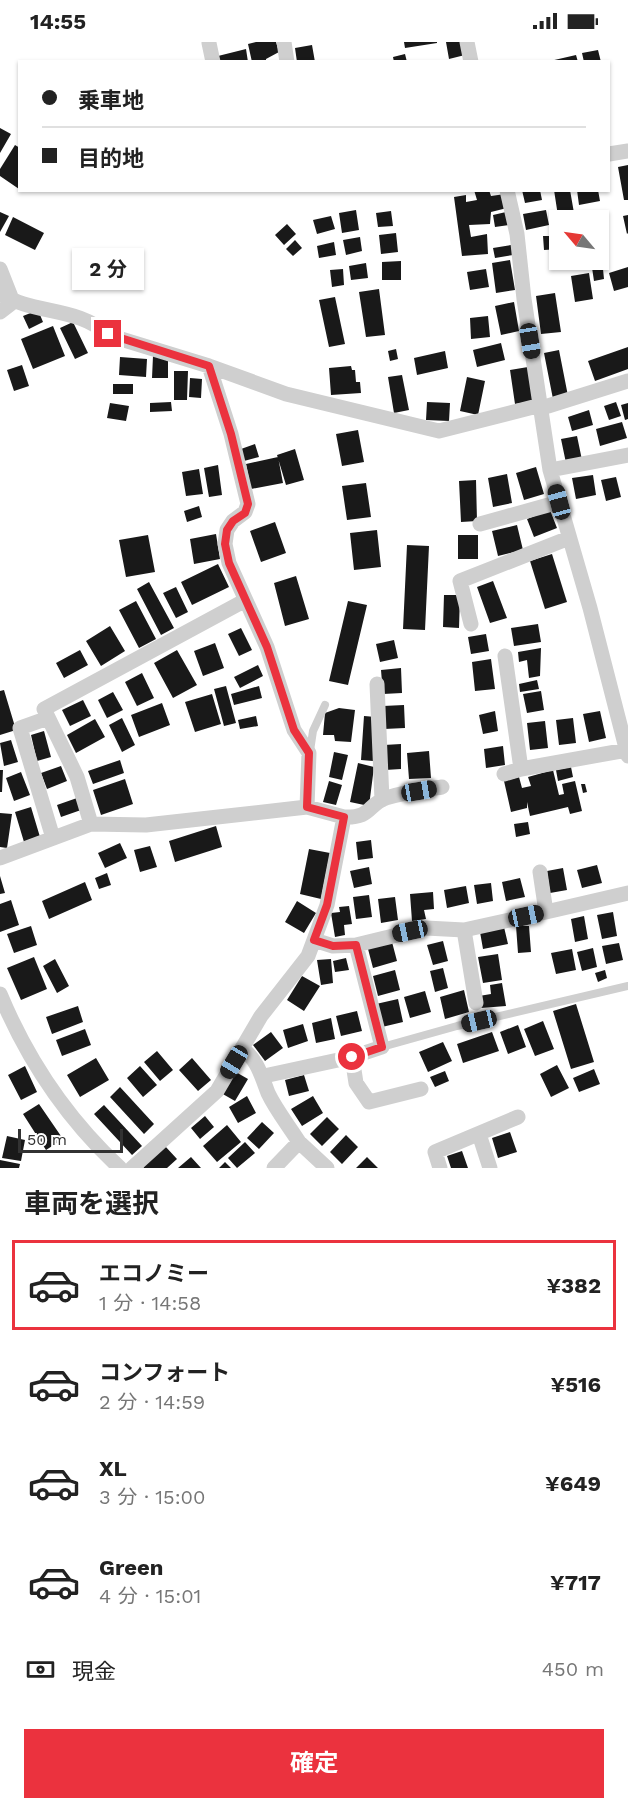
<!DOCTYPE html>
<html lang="ja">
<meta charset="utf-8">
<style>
body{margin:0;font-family:"Work Sans","Noto Sans JP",sans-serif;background:#f6f6f6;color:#222;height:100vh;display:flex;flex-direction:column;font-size:22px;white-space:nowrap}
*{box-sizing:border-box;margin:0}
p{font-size:20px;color:#767676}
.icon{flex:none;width:33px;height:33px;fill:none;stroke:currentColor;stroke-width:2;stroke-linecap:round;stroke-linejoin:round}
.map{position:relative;height:1126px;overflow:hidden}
.drawer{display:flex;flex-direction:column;background:#fff;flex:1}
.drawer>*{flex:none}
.hud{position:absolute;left:18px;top:18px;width:592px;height:132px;border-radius:0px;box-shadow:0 2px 4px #0004;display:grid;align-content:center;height:132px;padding:0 24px;background:#fff}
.needle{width:39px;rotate:299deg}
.buttons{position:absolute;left:549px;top:168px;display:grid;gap:12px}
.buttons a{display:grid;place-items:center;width:60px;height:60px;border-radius:0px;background:#fff;box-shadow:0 2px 4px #0004;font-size:30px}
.scale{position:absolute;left:18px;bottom:15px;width:105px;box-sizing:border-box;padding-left:6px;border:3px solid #323232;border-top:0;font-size:16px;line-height:21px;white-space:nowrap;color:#323232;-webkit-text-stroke:4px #fff;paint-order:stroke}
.end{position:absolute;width:27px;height:27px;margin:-14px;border:8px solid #eb323e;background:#fff;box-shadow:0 0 0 3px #fff}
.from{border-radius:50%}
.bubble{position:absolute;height:42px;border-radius:0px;background:#fff;box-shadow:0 2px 4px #0004;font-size:20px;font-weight:700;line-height:42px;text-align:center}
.car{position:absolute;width:18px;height:36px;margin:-18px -9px;border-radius:8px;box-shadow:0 0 4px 2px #0007;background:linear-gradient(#222 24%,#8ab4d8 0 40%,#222 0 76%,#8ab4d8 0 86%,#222 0)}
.hud b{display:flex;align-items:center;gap:21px;height:57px;font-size:22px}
.hud b+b{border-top:2px solid #e0e0e0}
.hud i{width:15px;height:15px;background:#222}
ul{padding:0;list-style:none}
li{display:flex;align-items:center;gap:18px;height:90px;margin:0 12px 9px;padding:0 12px;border:3px solid transparent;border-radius:0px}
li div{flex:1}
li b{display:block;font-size:22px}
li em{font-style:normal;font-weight:700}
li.current{border-color:#eb323e}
li>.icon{width:54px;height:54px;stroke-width:1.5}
h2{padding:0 24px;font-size:27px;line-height:72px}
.pay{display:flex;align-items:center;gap:15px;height:66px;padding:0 24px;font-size:22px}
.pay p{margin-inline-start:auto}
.button{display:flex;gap:12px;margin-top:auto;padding:12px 24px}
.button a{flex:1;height:69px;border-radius:0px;background:#eb323e;color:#fff;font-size:24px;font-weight:700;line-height:69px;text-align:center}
.status{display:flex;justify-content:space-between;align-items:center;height:42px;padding:0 30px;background:#fff;direction:ltr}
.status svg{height:16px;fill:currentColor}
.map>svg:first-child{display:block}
.building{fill:#191919}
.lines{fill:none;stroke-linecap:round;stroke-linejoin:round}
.service{stroke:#cfcfcf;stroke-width:8}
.minor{stroke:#cfcfcf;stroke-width:15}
.route{stroke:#eb323e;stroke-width:8}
</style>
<div class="status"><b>14:55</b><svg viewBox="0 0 49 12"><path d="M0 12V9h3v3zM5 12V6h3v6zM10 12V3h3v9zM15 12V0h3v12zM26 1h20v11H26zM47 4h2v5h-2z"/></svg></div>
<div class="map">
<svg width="628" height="1126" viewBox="0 0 628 1126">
<rect width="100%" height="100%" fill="#fff"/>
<path class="building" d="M256,0h20l3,10 -13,7v3h-14l-4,-18z
M404,0h33v1l-32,5z
M446,0h17l2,13 -16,4z
M312,3l3,17h-18l-2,-14z
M246,7l2,13h-29l-1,-6z
M598,8l3,12h-17l-2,-9z
M405,12l2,8h-13l-1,-5z
M576,13l2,7h-28v-1z
M0,86l11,6 -11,19z
M15,103l5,3 -1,41 -19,-13v-7z
M628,123v35h-4l-6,-33z
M474,148h15l2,6 14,-2 2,14 -16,4 -1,12 -21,1 2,12 16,-3 1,20 -26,2 -8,-59 12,-2v7l11,-2z
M522,148h18l2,10 -17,3z
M554,148h16l4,23 -16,3z
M577,148h21l2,11 -21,4z
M356,168l3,20 -17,3 -3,-20z
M546,168l3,15 -23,5 -3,-16z
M391,169l2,15 -15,1 -2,-14z
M0,170l9,4 -9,16z
M506,170l3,13 -14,2 -2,-12z
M628,173v18l-1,1 -4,-18z
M331,174l4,13 -18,5 -4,-14z
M13,175l31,16 -9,17 -30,-15z
M287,182l9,10 -12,11 -9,-10z
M396,191l2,19 -17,2 -2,-19z
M543,194h17v13l-16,1z
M360,195l2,14 -16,4 -3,-15z
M295,198l7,8 -9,8 -7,-7z
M334,200l2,13 -17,3 -2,-12z
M511,203l2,10 -18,3 -2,-10z
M602,217l2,20 -10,2 -3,-20z
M510,218l5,30 -19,3 -4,-30z
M401,219v19h-19v-18z
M366,221l2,15 -17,2 -2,-14z
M628,225v20l-14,4 -5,-18z
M343,227l1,16 -12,2 -2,-17z
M486,227l3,18 -19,3 -3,-18z
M589,231l4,26 -18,3 -4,-26z
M379,247l6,46 -19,2 -7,-45z
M555,251l6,39 -20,2 -5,-38z
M335,255l10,47 -16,3 -10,-47z
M514,260l5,29 -18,4 -6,-29z
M38,268l5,12 -14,7 -6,-13z
M488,274l2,21 -19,2 -1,-21z
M73,280l15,31 -13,6 -15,-31z
M53,284l12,30 -32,13 -12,-30z
M501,301l4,17 -28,7 -4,-17z
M628,305v22l-33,12 -7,-20z
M396,307l2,10 -8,2 -2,-10z
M559,308l9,46 -15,3 -9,-46z
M445,309l3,17 -31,7 -3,-17z
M153,314h15v22h-16z
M120,315l27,2 -1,18 -27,-2z
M22,323l7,21 -15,5 -7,-21z
M351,324l1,4h3l1,12h4l1,11 -30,2 -2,-27z
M528,325l6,34 -19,3 -5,-34z
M174,329h14l-1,29h-13z
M402,333l7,35 -15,3 -6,-36z
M467,335l18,4 -7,34 -18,-4z
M190,336l12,1 -1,19 -12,-1z
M113,342h20v10h-20z
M171,360l1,9 -22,1v-9z
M427,360l23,1 -1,18 -23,-1z
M616,360l5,14 -12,4 -5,-14z
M110,361l19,3 -3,15 -19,-3z
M628,361v16l-3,1 -4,-15z
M589,368l4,15 -21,6 -4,-14z
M622,380l5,16 -27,8 -4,-17z
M358,388l6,32 -22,4 -6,-32z
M577,394l5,24 -16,3 -5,-24z
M255,402l4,13 -15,4 -3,-12z
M295,407l9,31 -18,5 -9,-30z
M278,415l5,26 -32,6 -5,-25z
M218,423l4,30 -13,2 -5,-29z
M536,425l8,27 -20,6 -8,-27z
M199,427l4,25 -17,2 -4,-24z
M507,432l5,29 -19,4 -5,-29z
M593,433l3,20 -20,4 -4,-21z
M616,435l5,20 -15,4 -5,-21z
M476,438l1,41 -16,1 -2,-41z
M366,441l5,34 -24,3 -5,-34z
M199,464l3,11 -15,5 -3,-11z
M550,468l7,18 -23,9 -7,-18z
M275,480l11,31 -25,9 -11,-31z
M517,483l6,25 -25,6 -6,-25z
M377,488l4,37 -27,3 -4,-37z
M216,492l4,25 -26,5 -4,-25z
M148,493l7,37 -29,5 -7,-37z
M458,493h20v24h-20z
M407,503l22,1 -4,84 -22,-1z
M552,512l15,48 -22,7 -15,-48z
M218,522l11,23 -37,18 -11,-23z
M296,534l13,43 -24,7 -11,-43z
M493,539l14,37 -17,5 -13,-36z
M149,540l25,46 -13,7 -24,-46z
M176,545l12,25 -12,6 -13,-25z
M444,553h16l-1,33 -16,-1z
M136,559l20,38 -17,9 -20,-38z
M348,559l19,4 -19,80 -19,-4z
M538,582l3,18 -27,4 -3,-18z
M110,584l15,25 -24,15 -15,-25z
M241,586l11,22 -13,6 -11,-22z
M486,592l3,17 -18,3 -3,-17z
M394,598l4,18 -18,4 -4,-18z
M215,601l9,25 -21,8 -9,-25z
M541,606l-1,28 -11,2 -2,-18 -8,2 -1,-10z
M80,608l8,15 -24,13 -8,-15z
M177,608l20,35 -24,13 -19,-35z
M491,617l4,30 -20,2 -3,-29z
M258,623l5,11 -23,12 -6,-11z
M401,626l1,25 -19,1 -2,-24z
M142,631l12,25 -17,8 -12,-24z
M537,638l2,9 -19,3 -1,-8z
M226,644l10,37 -12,3 -10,-37z
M259,644l3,12 -28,7 -3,-11z
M4,648l12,40 -16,5v-44z
M541,649l3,19 -17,3 -4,-19z
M113,650l10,18 -16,8 -9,-18z
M212,652l9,30 -26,8 -10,-30z
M83,658l8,16 -21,10 -8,-16z
M162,661l8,22 -31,12 -8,-22z
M404,663l1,23 -21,1 -1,-23z
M339,666l16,2 -4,32 -16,-1 -1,-6h-11l2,-22z
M495,669l3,20 -15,3 -4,-19z
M600,669l6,27 -17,4 -6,-28z
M256,674l2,10 -18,3 -2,-9z
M364,674l12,1 -3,44 -12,-1z
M122,676l13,27 -13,7 -13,-27z
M573,676l3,25 -17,2 -3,-25z
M95,677l10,18 -29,16 -9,-18z
M545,679l3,27 -18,2 -3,-27z
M44,689l7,26 -14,4 -6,-26z
M11,698l7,22 -14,4 -4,-23z
M401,702v25l-16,1 -1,-25z
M503,704l2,19 -19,3 -2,-19z
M429,709l2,27 -22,1 -2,-26z
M334,710l14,3 -6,25 -13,-3z
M120,718l4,13 -31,11 -5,-13z
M358,721l16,4 -5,39 -19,-4z
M61,724l6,15 -20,8 -6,-16z
M571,725l2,10 -15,4 -2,-11z
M0,728h3l-1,22h-2z
M553,728l6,25 5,-1 -2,-10 13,-3 7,30 -12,3 -2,-7 -38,9 -3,-14v6l-16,4 -7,-31 15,-4 3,11 9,-2 -3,-9z
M21,730l9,23 -16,6 -8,-23z
M125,737l8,25 -32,11 -8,-25z
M329,739l13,4 -6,20 -13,-3z
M581,742h4l2,8 -4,1z
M77,756l4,12 -20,7 -4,-12z
M31,765l9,30 -16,5 -9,-30z
M0,771l12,1 -5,34 -7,-1z
M528,780l2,12 -14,3 -2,-13z
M216,784l6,21 -47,15 -6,-21z
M371,798l2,18 -15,2 -2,-18z
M120,801l7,15 -22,10 -7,-15z
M150,804l7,21 -17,5 -6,-22z
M309,807l21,4 -9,46 -21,-5z
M597,823l5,18 -20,5 -5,-18z
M369,825l3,17 -18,4 -4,-17z
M563,826l4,22 -17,3 -3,-22z
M107,831l4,12 -12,4 -4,-11z
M0,834l5,17 -5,1z
M520,836l5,19 -19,4 -4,-19z
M85,840l7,18 -43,19 -7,-18z
M491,841l2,18 -16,3 -3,-19z
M466,844l3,17 -22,5 -3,-18z
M433,850l1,17 -10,1 2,9 -14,2 -2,-27z
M369,853l3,22 -16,2 -3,-22z
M395,855l3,23 -17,3 -3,-24z
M11,858l8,25 -19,7v-28z
M297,859l19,12 -12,20 -19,-11z
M349,864l3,18 -8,1 1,10 -10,2 -4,-24 9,-1 -1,-5z
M613,870l4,24 -15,3 -5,-24z
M584,874l4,23 -13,3 -4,-23z
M31,884l6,19 -23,8 -7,-19z
M516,884h13l2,26 -13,1z
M504,885l4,17 -25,5 -3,-17z
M443,899l5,20 -15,4 -6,-20z
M392,900l5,19 -24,7 -5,-19z
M619,901l4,17 -17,4 -4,-18z
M593,906l4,19 -15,4 -5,-19z
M572,907l4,21 -20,4 -5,-21z
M498,912l4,26 -19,3 -5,-26z
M34,915l13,32 -26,11 -14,-32z
M346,916l3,12 -14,2 -2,-11z
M55,917l14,27 -12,7 -14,-27z
M331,917l2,24 -12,2 -4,-25z
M443,926l5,20 -13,4 -5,-21z
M395,928l5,20 -22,6 -5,-20z
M605,928l2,8 -9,4 -3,-9z
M302,934l18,10 -16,25 -17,-11z
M502,941l4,23 -25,2 -2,-12 12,-2 -1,-9z
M464,948l5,22 -24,7 -5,-22z
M425,949l6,21 -21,6 -6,-21z
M398,957l5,23 -21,5 -6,-23z
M576,962l18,58 -23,7 -18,-58z
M78,964l5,16 -31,12 -6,-17z
M357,969l5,20 -21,5 -5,-20z
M331,976l4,21 -19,4 -4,-20z
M543,979l11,28 -19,7 -11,-27z
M303,982l5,17 -20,7 -5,-18z
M518,983l8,22 -18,7 -8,-22z
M85,987l6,16 -29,11 -6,-16z
M271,990l12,16 -18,13 -12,-16z
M492,990l7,19 -36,12 -6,-19z
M443,1000l9,19 -24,11 -9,-20z
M157,1009l16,19 -13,11 -16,-19z
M96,1016l13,22 -29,17 -13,-22z
M192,1016l19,22 -13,11 -19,-21z
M557,1023l12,23 -18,9 -11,-23z
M25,1024l12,26 -16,8 -13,-25z
M140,1024l17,19 -14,12 -16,-19z
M594,1027l6,15 -21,8 -6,-14z
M234,1029l14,8 -13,22 -14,-8z
M445,1029l4,10 -14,6 -5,-10z
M304,1033l5,16 -20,5 -4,-16z
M120,1045l34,37 -10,10 -34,-37z
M247,1054l9,17 -18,10 -9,-16z
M313,1054l10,17 -21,13 -11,-17z
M39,1062l24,35 -17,11 -23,-36z
M104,1063l38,41 -10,9 -38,-41z
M205,1074l9,11 -14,12 -9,-11z
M327,1075l12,12 -17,17 -12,-12z
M262,1080l12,11 -15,16 -12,-11z
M227,1083l14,17 -24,20 -14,-16z
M510,1090l7,20 -19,6 -6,-20z
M346,1093l12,12 -16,17 -12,-12z
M7,1094l18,4 -4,21 -19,-3z
M245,1100l10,11 -18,15 -9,-10z
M165,1104l12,13 -10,9h-23l-2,-2z
M462,1109l6,17h-17l-4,-12z
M191,1115l10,11h-23z
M367,1115l11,11h-22z
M0,1118l20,4 -1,4h-19z
M225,1120l6,6h-12z"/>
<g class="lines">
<path class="service" d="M310,709l3,-20 12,-26
M382,1005l75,-21 171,-40"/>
<path class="minor" d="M284,0l3,20
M467,0l4,20
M209,1l4,19
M609,112l19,-3
M507,148l10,44 7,65 26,171 40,138 38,148
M0,227l13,33
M0,251c32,22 78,13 108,42l101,31 77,28 153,37 102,-26 7,1 80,-25
M0,270l13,-10
M209,324l22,68 17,70 -3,8 -12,9 -6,9 -2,14 4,19 38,84 27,83 15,23 -2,54
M550,428l78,-15
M480,482l79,-22
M471,582l-11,-43 109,-43
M505,614l16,113 106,-19
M377,642l5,116
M48,676l-28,10 33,110
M504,732l17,-5
M344,775c28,1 23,-12 42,-19 18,-6 38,-8 56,-11
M91,782l-14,-47 -33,-68 200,-108
M0,816l91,-34 55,1 161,-18 37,10 -17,88 -19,51 -47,60 -44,75 -85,77
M546,870l82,-19
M464,888l82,-18 -6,-40
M314,898l19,6 23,-1 26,102 -30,10
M356,903l70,-17 38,2 12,73
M0,952c28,67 67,125 120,174
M242,1006c16,13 19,27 26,45 8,17 21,33 31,49
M264,1034l88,-19 4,26 13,19 52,-13
M479,1092l11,34
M274,1126l25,-26 28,26
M440,1126l-5,-16 83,-35"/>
</g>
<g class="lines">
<path class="route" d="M108,292l101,32 22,68 17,70 -3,9 -12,8 -6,9 -2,14 4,19 38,84 27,83 15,23 -2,54 37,10 -17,88 -13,35 19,6 23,-1 26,102 -30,10"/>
</g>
</svg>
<div class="buttons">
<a><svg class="needle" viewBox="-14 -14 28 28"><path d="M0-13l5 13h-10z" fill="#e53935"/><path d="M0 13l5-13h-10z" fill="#767676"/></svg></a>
</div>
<div class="scale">50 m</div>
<i class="end from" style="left:352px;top:1015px"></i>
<i class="end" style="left:108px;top:292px"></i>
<div class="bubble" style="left:72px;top:206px;width:72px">2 分</div>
<i class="car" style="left:530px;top:299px;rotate:171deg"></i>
<i class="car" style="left:559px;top:460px;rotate:345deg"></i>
<i class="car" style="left:419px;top:749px;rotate:80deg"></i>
<i class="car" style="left:526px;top:874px;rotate:78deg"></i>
<i class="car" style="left:410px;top:889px;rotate:258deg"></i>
<i class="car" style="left:479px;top:979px;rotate:257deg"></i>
<i class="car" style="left:234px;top:1020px;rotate:211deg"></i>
<div class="hud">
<b><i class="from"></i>乗車地</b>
<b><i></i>目的地</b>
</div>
</div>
<section class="drawer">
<h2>車両を選択</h2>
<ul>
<li class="current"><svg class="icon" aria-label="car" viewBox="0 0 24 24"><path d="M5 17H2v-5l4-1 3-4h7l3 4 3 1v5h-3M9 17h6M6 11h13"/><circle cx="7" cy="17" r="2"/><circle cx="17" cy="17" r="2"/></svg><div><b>エコノミー</b><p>1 分 · 14:58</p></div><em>¥382</em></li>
<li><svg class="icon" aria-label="car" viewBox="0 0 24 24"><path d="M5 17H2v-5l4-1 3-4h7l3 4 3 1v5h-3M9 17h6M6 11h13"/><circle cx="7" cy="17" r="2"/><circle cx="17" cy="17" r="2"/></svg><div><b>コンフォート</b><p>2 分 · 14:59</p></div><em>¥516</em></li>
<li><svg class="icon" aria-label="car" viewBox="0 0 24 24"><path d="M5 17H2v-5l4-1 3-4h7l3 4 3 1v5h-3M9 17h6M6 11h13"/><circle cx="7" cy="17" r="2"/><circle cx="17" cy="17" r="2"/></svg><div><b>XL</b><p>3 分 · 15:00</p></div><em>¥649</em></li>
<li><svg class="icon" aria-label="car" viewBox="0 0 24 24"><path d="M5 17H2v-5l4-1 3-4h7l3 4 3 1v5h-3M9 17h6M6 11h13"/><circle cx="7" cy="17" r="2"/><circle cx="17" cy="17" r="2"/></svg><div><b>Green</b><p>4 分 · 15:01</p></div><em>¥717</em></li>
</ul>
<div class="pay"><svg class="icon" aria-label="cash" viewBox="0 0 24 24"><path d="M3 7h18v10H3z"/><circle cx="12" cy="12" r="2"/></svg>現金<p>450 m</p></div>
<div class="button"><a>確定</a></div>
</section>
